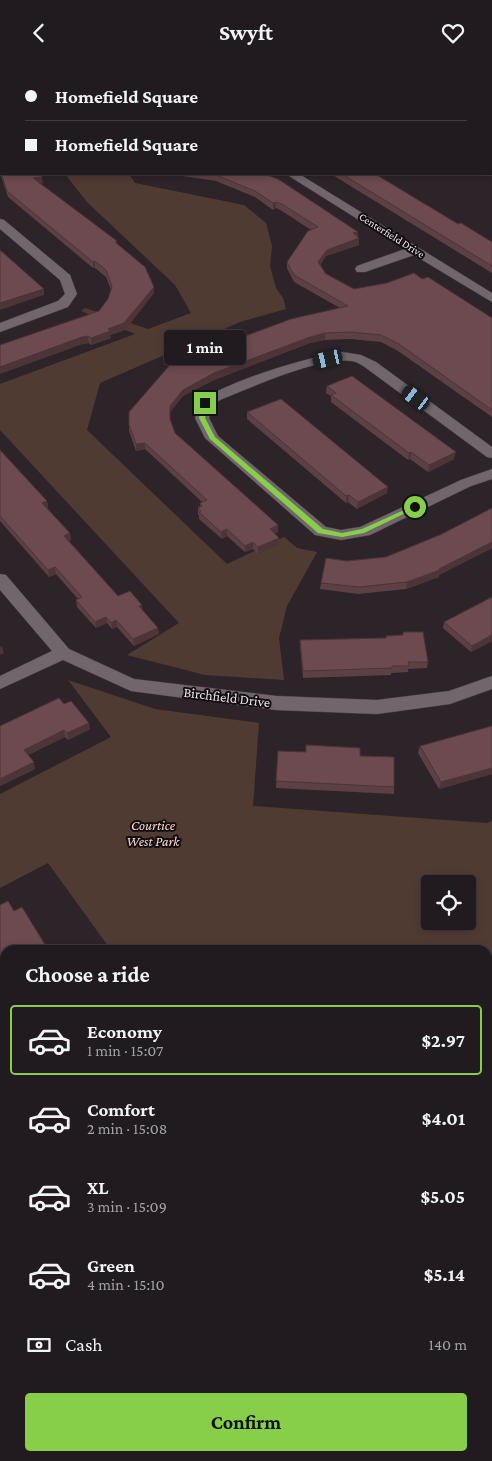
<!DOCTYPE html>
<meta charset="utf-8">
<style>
body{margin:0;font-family:"Crimson Pro",serif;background:#2d282c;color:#f1f3f6;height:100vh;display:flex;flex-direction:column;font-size:19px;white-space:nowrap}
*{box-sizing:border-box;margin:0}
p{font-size:16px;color:#a2a1a4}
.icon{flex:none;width:28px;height:28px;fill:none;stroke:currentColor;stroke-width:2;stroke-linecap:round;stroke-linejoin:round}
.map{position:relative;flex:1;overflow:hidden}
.drawer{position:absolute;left:0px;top:880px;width:492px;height:516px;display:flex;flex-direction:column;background:#211b1f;border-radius:15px 15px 0 0;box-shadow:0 2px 8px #0003,0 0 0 1px #3e393d}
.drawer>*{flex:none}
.top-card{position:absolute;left:0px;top:0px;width:492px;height:110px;box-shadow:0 2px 8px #0003,0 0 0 1px #3e393d;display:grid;align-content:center;height:110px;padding:0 25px;background:#211b1f}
.fabs{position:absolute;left:421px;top:810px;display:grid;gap:10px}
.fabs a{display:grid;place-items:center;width:55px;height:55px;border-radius:5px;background:#211b1f;box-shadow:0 2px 8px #0003,0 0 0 1px #3e393d;font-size:25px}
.end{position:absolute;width:22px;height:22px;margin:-11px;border:6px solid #88cf49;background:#111;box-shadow:0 0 0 2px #111}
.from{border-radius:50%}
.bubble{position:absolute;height:35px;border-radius:5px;background:#211b1f;box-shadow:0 2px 8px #0003,0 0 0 1px #3e393d;font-size:16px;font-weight:700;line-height:35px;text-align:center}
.car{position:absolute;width:15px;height:30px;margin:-15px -8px;border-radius:6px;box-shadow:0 0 4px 1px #0007;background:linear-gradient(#222 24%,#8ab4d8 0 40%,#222 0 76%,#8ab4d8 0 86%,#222 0)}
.top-card b{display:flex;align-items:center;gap:18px;height:48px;font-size:19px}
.top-card b+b{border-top:1px solid #3e393d}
.top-card i{width:12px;height:12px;background:#f1f3f6}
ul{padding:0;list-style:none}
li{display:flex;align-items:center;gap:15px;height:70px;margin:0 10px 8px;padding:0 15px;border:2px solid transparent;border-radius:5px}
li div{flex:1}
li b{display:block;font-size:19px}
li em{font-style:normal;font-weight:700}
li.active{border-color:#88cf49}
li>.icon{width:45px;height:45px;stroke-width:1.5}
h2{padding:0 25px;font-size:22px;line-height:60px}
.pay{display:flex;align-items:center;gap:12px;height:55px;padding:0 25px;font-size:19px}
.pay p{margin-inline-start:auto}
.primary-button{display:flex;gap:10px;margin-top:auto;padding:10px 25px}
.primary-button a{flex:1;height:58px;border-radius:5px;background:#88cf49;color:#111;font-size:20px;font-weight:700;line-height:58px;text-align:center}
header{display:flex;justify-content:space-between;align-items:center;height:65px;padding:0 25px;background:#211b1f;font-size:22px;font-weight:700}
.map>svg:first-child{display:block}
.green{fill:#503b33;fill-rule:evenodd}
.forest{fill:#725246}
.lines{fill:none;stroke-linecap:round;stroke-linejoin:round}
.street-casing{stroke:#484146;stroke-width:1}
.street{fill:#70666c;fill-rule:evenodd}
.wall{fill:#5d4044}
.shaded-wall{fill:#4c3437}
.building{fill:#6c4a4f;stroke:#4c3437}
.route{fill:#88cf49}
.labels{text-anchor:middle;stroke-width:4;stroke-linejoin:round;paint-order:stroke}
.far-street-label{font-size:11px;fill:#ebe5e9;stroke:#120e11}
.street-label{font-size:14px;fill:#ebe5e9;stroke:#120e11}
.park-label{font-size:14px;font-style:italic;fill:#fed8ca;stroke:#120e11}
</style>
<header><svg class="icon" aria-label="back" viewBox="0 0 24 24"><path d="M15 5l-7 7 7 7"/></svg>Swyft<svg class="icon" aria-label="heart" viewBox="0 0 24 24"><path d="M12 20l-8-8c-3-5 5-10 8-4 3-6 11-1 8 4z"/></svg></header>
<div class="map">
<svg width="492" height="1396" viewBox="0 0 492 1396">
<rect width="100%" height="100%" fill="#2c2429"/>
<path class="green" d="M65,109h64l6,9 109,22 22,18 6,23 -2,20 6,22 7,10 3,11 -46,13 -140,61 -13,47 140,134 57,-27 13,11 20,4 -30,54 -8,32 5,42 -79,-5 -78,-20 52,-32 -179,-193v-46l135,-50 -54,-23 4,-3 63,21 43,-16 -16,-28 -88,-83z
M68,615l87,29 104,14 -6,83 234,17 5,-2v279l-4,3v-153h-377l-63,-87 -48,25v-94l111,-57zM430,819h38v37h-38z
M492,1102v187l-4,-6v-178z"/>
<path class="forest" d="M0,0h151l-150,1 -1,59z"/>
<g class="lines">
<g class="street-casing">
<path id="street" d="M286,109h13l193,119v9l-78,-47 -49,17h-8l-2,-3 2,-3 48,-17z
M0,154l4,1 66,55 7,19 -9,13 -68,25v-9l58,-22 7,-7 -5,-14 -60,-51z
M342,287l19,3 15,7 116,85v11l-5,-1 -121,-89c-4,-3 -9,-6 -14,-7 -32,-5 -99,26 -130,38l-10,6 -3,13 9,18 108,91 15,3 19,-3 101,-47 31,-11v10l-21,7 -101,49 -29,5 -26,-5 -110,-97 -10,-20 5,-18c37,-21 100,-41 142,-48z
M0,509l6,1 63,74 65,30 142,17 101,4 72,-9 43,-15v13l-42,15 -73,10 -101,-4 -145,-19 -68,-31 -63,29v-13l52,-25 -52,-61z
M0,1022l5,2v29l-5,-2z
M201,1391h29l2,5h-29z"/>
</g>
<use href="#street" class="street"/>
</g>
<path class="wall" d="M0,96l43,22 -3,1 77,57v3l37,43v6l-29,37 -15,5 1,3 -20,7 -2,-2 -6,1 16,-33 9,-12 3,-9 -5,-13 -11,-9h-2l-85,-71 -8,-24z
M176,109h88l94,58 -1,5 2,1v7l-33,11 -6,9 6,9 28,15 68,-10 70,39v99l-94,-66 -17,-9 -31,-3 -25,1 -15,3 -96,37 -31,16 -13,16v8l5,13 103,92v7l-4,2 5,11 -21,9 -5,-5 -8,3 -18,-16 -5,3 -23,-20v-3l-1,-2v-6l2,-2v-3l2,-1 -57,-53 -9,2 -7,-20v-6l211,-117 -46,-26 -7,-14v-6l24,-32 -29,-19 -6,-3 -3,2 -18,-13 -39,-16 -40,-6z
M331,109h44l83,50 34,18v31z
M327,321l127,73 -26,13 -18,-13 -2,1 -77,-58v-6l-5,-3z
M247,347l140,81 -30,16 -9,-7 -2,1 -99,-84z
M0,385l47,51 1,7h-1l23,25 1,7 -2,1 49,55 25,15 15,17 1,6 -25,12 -17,-19 -5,2 -5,-6 -11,5 -19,-21 -1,-7 2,-1 -22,-25 -7,3 -49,-56z
M492,443v40l-53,27v2l-33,12 -48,5 -38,-5 1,-6 26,-22 39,-4 56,-23z
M492,532v44l-21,11 -28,-24 1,-6z
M403,567l25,30 -1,6 -19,1v3l-17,1v2l-88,3 -3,-31v-7l86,-2v-2l17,-1z
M64,639l26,25 -22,11 -3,-3 -37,18 7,14 -35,17v-60z
M492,661v48l-53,15 -21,-36 2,-7z
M278,686l82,5 34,31v7l-118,-6z
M0,840l14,6 -9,39v39l-5,-8z
M304,1391h64l3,5h-64z"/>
<path class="shaded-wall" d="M42,112l1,6 -9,1 -1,-6z
M276,137v6l-3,2v-7z
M358,167l-1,6 -4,-5z
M359,173v7l-33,11 -8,13v-7l9,-12z
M95,196v7h-2v-6z
M154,222v6l-29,37 -15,5 1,3 -20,7v-7l17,-9z
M44,224v6l-44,15v-7z
M325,268v7l-15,3 -96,37 -31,16 -13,16v-6l13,-16 31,-17 96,-36z
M88,271l1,7 -6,1 -83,30v-7l82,-30z
M145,378v6l-9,2v-7z
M411,387l-1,7 -2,1 1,-7z
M456,387l-2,7 -26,13 1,-7z
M388,422l-1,6 -30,16 1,-7z
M349,430l-1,7 -2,1v-7z
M47,436l1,7 -5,2 -1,-7z
M278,460v7l-9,4 1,-7z
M227,464v7l-5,3 -1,-7z
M70,468l1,7 -6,3 -1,-7z
M279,473v7l-21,9v-7z
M253,477v7l-8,3v-6z
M492,477v6l-53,27v2l-33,12 1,-7 32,-13z
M55,502l1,7 -7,3 -1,-7z
M142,540l1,6 -4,-5z
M106,552l1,6 -11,5 -1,-6z
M116,555l1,7 -5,2 -1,-6z
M158,563l1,6 -25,12 -1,-7z
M492,570v6l-21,11 1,-6z
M2,581l2,7 -4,2v-8z
M89,658l1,6 -22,11 -1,-7z
M64,665l1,7 -40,19 -1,-6z
M34,697l1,7 -35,17v-7z
M492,703v6l-53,15 2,-7z
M5,1327v6l-5,3v-5z"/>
<path class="building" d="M195,0h22l1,1h-26z
M1,63v25h-1v-24z
M1,95v14h40l1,3 -9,1 84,63 -2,1 30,25 9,20 -30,36 -16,6 2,2 -19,7 -3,-2 -6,1 -82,30v-22l99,-34 9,-12 4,-12 -6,-17 -11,-9 -2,1 -86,-71 -7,-21v-9z
M211,109h53l14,5 80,53 -5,1 6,5 -32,12 -9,12 8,12 28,15 33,-6 27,-10 8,6 6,-2 64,41v92l-93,-66 -18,-9 -30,-3 -26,1 -15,4 -96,36 -31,17 -13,16v13l5,14 103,92 -8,4 9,9 -21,9 -5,-5 -8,4 -18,-17 -6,3 -22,-20 2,-1 -3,-3 4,-2 -2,-3 7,-3 -62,-57 -9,1 -7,-19v-13l40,-46 6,-4 116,-43 57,-13 -54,-31 -7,-13 21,-31 10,-4 -36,-23 -6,-2 -3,1 -18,-12 -39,-16z
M342,109h33l83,50 3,-1 31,19v24z
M0,185l44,39 -44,14z
M352,311l104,76 -27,13 -18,-13 -2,1 -78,-58 5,-2 -9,-7z
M281,334l107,88 -30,15 -9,-7 -3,1 -99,-84z
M0,385l47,51 -5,2 28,30 -6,3 54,60 12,-5 12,14 -3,1 19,22 -25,11 -17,-19 -5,3 -5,-6 -11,5 -19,-22 6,-3 -27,-30 -7,3 -48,-54z
M492,443v34l-53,27 1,1 -33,12 -48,5 -38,-4 5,-25 21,3 39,-4 56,-23z
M492,532v38l-20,11 -28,-24z
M403,567h20l5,30h-20l1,4h-17v2l-89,3 -3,-31 86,-2v-2l17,-1z
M59,633l5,6 7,-3 18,22 -22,10 -3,-3 -40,20 10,12 -34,17v-53z
M492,661v42l-51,14 -21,-36z
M306,680l54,3v8l34,1v30l-118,-6 2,-30 28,1z
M8,836l6,10 8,-4 25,41 -4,2h-38v32l-2,1 -3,-5v-73z
M0,1165l5,10v152l-5,4z
M68,1391h39l3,5h-39z
M307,1391h61l3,5h-61z
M446,1391h23l3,5h-32z"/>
<path class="route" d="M205,336l3,2 -3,15 10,19 108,92 19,4 20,-4 51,-23 5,1 -54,26 -22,4 -24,-4 -108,-94 -11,-21 3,-15z"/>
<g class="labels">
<g class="far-street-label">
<text transform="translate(392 170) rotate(32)" y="4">Centerfield Drive</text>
</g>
<g class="street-label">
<text transform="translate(227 632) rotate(7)" y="5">Birchfield Drive</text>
</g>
<g class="park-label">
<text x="153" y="765">Courtice<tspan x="153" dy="16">West Park</tspan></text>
</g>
</g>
</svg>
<div class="fabs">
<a><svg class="icon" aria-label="locate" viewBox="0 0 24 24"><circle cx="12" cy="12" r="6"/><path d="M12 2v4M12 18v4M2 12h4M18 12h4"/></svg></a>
</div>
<i class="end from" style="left:415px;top:442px"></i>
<i class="end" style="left:205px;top:338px"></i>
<div class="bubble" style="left:164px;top:265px;width:82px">1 min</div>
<i class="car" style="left:328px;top:294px;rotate:257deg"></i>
<i class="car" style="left:416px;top:333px;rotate:306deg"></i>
<div class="top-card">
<b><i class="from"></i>Homefield Square</b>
<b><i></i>Homefield Square</b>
</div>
<section class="drawer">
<h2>Choose a ride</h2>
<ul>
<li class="active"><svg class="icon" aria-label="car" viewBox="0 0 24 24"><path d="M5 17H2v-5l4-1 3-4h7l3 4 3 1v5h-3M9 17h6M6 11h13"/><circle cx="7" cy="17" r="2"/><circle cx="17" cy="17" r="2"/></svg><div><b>Economy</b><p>1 min · 15:07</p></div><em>$2.97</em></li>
<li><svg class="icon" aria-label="car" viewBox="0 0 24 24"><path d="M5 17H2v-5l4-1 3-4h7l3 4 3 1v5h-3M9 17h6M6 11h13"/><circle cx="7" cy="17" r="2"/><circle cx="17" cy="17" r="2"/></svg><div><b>Comfort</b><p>2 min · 15:08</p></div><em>$4.01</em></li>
<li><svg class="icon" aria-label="car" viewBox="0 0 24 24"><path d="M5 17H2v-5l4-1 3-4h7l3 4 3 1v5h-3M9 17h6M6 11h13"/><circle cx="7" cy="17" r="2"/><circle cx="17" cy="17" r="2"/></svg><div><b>XL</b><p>3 min · 15:09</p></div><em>$5.05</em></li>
<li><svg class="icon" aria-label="car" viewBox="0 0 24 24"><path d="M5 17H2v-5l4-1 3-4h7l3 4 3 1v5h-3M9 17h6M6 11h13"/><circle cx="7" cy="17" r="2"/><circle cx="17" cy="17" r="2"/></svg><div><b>Green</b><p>4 min · 15:10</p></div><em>$5.14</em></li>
</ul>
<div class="pay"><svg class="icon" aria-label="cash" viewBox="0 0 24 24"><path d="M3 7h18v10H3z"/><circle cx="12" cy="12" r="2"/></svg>Cash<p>140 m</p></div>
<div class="primary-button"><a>Confirm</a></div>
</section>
</div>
